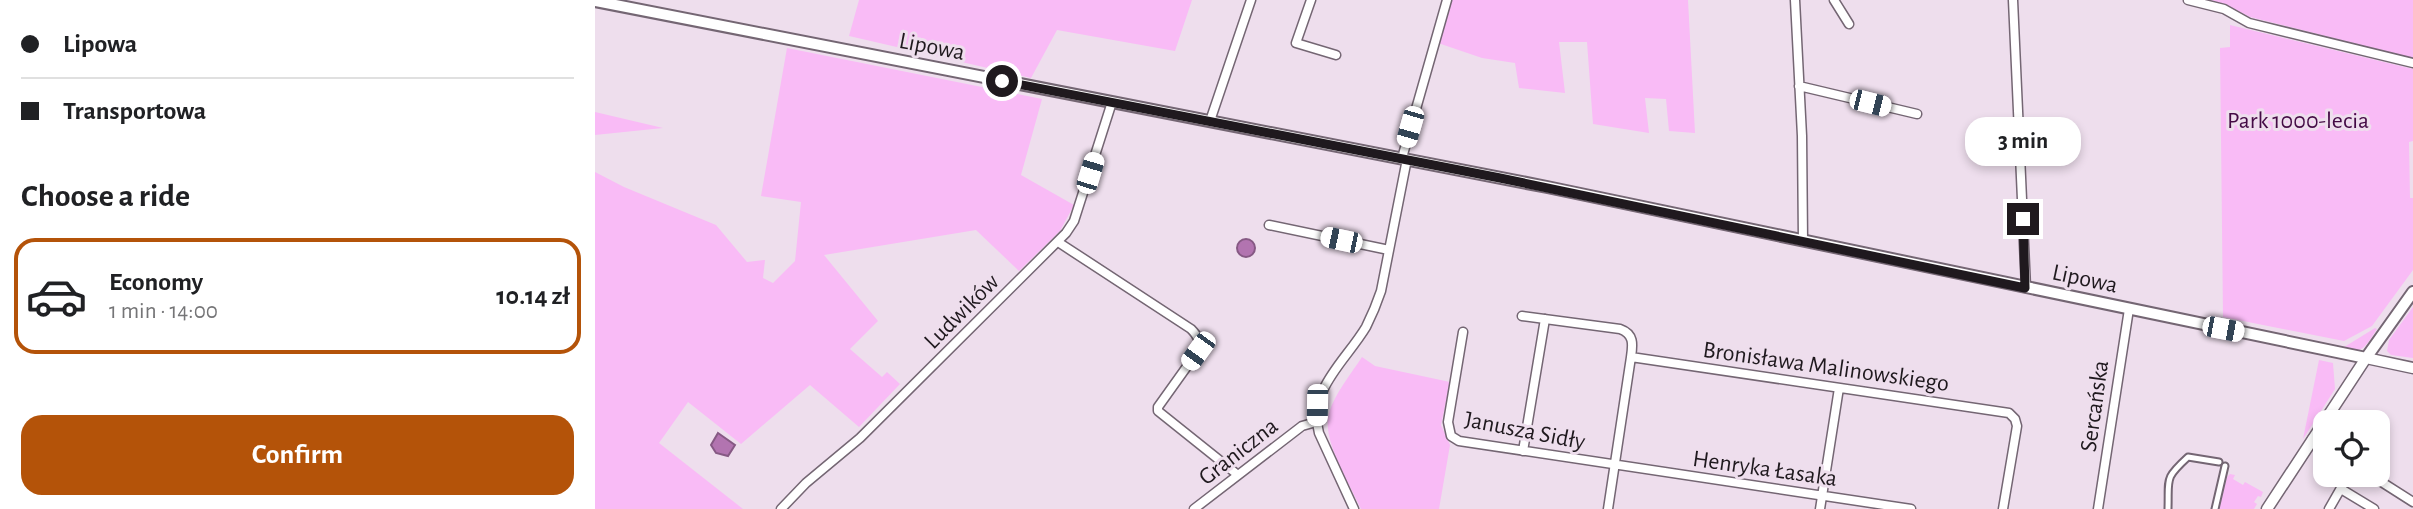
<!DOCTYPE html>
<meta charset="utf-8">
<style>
body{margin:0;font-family:"Alegreya Sans",sans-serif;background:#f2f2f2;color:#202124;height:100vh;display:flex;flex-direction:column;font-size:26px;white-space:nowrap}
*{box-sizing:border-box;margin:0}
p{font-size:23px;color:#757577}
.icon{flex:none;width:38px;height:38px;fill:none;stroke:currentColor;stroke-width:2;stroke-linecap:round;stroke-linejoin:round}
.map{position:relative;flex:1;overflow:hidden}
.sheet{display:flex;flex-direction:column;background:#fff;width:595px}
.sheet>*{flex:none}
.top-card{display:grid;align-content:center;height:154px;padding:0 21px;background:#fff}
.fabs{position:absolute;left:1718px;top:410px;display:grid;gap:14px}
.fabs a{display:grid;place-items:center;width:77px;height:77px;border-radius:14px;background:#fff;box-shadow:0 4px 10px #0003;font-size:35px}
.end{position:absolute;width:32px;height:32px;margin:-16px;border:9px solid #1f191e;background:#fff;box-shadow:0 0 0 4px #fff}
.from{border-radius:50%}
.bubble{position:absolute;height:49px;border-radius:21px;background:#fff;box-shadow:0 4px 10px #0003;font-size:23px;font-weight:700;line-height:49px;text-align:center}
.car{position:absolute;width:21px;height:42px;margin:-21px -10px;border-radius:9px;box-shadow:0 0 5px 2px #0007;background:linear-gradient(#fff 24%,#345 0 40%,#fff 0 76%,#345 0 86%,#fff 0)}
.top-card b{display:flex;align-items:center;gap:24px;height:66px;font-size:26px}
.top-card b+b{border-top:2px solid #e0e0e0}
.top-card i{width:18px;height:18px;background:#202124}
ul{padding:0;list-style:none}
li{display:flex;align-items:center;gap:21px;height:116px;margin:0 14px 10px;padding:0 7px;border:4px solid #e0e0e0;border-radius:21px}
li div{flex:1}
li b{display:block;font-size:26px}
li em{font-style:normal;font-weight:700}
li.on{border-color:#b45309}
li>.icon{width:63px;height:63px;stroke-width:1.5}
h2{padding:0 21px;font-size:32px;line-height:84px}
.button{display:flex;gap:14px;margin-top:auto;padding:14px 21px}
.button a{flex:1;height:80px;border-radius:21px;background:#b45309;color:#fff;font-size:28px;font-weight:700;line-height:80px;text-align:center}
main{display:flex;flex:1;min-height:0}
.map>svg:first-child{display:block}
.green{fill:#f9bbf6}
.water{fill:#b274b0;stroke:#865984;stroke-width:2}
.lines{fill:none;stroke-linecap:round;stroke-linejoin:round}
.pedestrian-casing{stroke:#746673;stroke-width:9}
.minor-casing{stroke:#746673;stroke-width:11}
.tertiary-casing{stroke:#746673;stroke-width:13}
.secondary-casing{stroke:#746673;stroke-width:14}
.pedestrian{stroke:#fff;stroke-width:5}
.minor{stroke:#fff;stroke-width:8}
.tertiary{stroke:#fff;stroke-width:10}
.secondary{stroke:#fff;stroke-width:10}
.route{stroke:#1f191e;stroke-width:9}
.labels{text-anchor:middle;stroke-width:6;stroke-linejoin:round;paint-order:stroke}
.street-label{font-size:24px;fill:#1f191e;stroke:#eedeed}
.park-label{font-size:24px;fill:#440a45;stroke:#eedeed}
</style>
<main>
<section class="sheet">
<div class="top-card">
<b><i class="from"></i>Lipowa</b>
<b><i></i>Transportowa</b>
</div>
<h2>Choose a ride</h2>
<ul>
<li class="on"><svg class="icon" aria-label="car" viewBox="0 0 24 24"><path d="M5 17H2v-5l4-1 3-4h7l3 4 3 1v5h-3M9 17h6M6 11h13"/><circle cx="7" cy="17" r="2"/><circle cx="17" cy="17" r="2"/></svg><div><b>Economy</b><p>1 min · 14:00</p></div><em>10.14 zł</em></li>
</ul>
<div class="button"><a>Confirm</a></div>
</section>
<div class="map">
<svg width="1818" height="509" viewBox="0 0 1818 509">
<rect width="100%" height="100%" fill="#eedeed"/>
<path class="green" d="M264,0h333l-17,51 -118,-21 -26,48 -182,-42z
M856,0h237l7,133 -26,-2 -3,-32 -21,-1 4,35 -56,-9 -6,-82h-28l6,51 -46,-5 -4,-25 -33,-5 -44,-15z
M1615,0h203v58l-163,-41 -25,-13z
M1635,25l183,44v72l-4,1 1,56h3v72l-41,56 -28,15 -121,-24 -3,-269 10,-1z
M192,48l255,51 -21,76 53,30 -14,26 -41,40 -43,-41 -152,25 54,66 -28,28 32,28 5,-5 13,12 -41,43 -49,-42 -69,59 -53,-42 -29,41 84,66h-148v-337l29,15 92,38 31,37 18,-2 -2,18 10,5 22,-22 6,-59 -40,-6z
M0,112l68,16 -68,7z
M1818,307v51l-22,-3 -4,-4 2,-11z
M1780,328l2,1c-12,18 -13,25 -36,20z
M767,357l13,9 75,16 -9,43 9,20 -11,64h-78c-11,-24 -40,-70 -32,-96 6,-20 22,-39 33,-56z
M1724,360l14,3 2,26 -32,50z
M1635,474l5,1 -2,4 10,6 2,-3 18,10 -2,5 -3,-1 -4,6 3,2 -3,5h-35l8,-32z"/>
<path class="water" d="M642 248a9 9 0 1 1 18 0a9 9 0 1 1-18 0Z
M123,433l17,12 -7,11 -12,-3 -5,-8z"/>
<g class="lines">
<g class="pedestrian-casing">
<path id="pedestrian" d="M1573,509c1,-31 -4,-30 20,-52l31,5
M1620,509l10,-43"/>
</g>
<g class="minor-casing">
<path id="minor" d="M716,0l-15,43 40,12
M1200,0l7,136 1,105
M1239,0l15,24
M1418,0l13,288
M1593,0l36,9 25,14 164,40
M1204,86l118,28
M615,121l41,-121
M807,158l45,-158
M674,225l120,25
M463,242l133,87c7,7 10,13 7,22l-40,56v4l80,64
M927,316l98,13c14,5 13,15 11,28l-23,152
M868,332l-15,90 3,14 8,5 452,68
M1036,357l378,56 6,6 2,7 -14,83
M1717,439l14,9
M928,451l22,-132
M1774,474l44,28
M1746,489l33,20
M186,509l25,-26 54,-45 206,-205 8,-12 38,-119
M599,509l108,-83 14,-4
M759,509l-35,-76c-11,-44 26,-71 47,-106 6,-12 11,-24 15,-36l26,-132
M1225,509l19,-121
M1503,509l31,-200
M1734,509l20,-35"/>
</g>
<g class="tertiary-casing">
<path id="tertiary" d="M1672,509l99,-151 47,10"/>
</g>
<g class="secondary-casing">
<path id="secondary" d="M0,1l952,186 819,171 47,-66"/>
</g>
<use href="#pedestrian" class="pedestrian"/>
<use href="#minor" class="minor"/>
<use href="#tertiary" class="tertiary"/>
<use href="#secondary" class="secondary"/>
</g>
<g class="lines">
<path class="route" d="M407,81l498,97 525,110 -2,-69"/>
</g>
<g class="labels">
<g class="street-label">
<text transform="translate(337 46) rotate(11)" y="8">Lipowa</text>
<text transform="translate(1490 278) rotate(12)" y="8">Lipowa</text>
<text transform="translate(366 311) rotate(-45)" y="8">Ludwików</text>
<text transform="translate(1231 366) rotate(8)" y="8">Bronisława Malinowskiego</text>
<text transform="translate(1499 406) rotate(-82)" y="8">Sercańska</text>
<text transform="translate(930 430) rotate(11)" y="8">Janusza Sidły</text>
<text transform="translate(643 451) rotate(-38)" y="8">Graniczna</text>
<text transform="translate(1170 468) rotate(8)" y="8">Henryka Łasaka</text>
</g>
<g class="park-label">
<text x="1703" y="128">Park 1000-lecia</text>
</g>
</g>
</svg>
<div class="fabs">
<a><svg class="icon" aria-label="locate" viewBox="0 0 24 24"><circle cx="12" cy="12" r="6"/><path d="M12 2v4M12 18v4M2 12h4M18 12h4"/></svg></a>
</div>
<i class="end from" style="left:407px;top:81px"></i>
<i class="end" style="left:1428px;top:219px"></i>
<div class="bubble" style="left:1370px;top:117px;width:116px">3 min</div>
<i class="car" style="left:1275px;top:103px;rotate:104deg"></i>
<i class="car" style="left:815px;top:127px;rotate:196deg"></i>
<i class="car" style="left:495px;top:173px;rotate:17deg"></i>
<i class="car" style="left:746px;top:240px;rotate:282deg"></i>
<i class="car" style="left:1628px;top:329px;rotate:101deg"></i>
<i class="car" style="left:603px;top:351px;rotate:216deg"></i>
<i class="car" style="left:722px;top:405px;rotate:181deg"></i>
</div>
</main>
